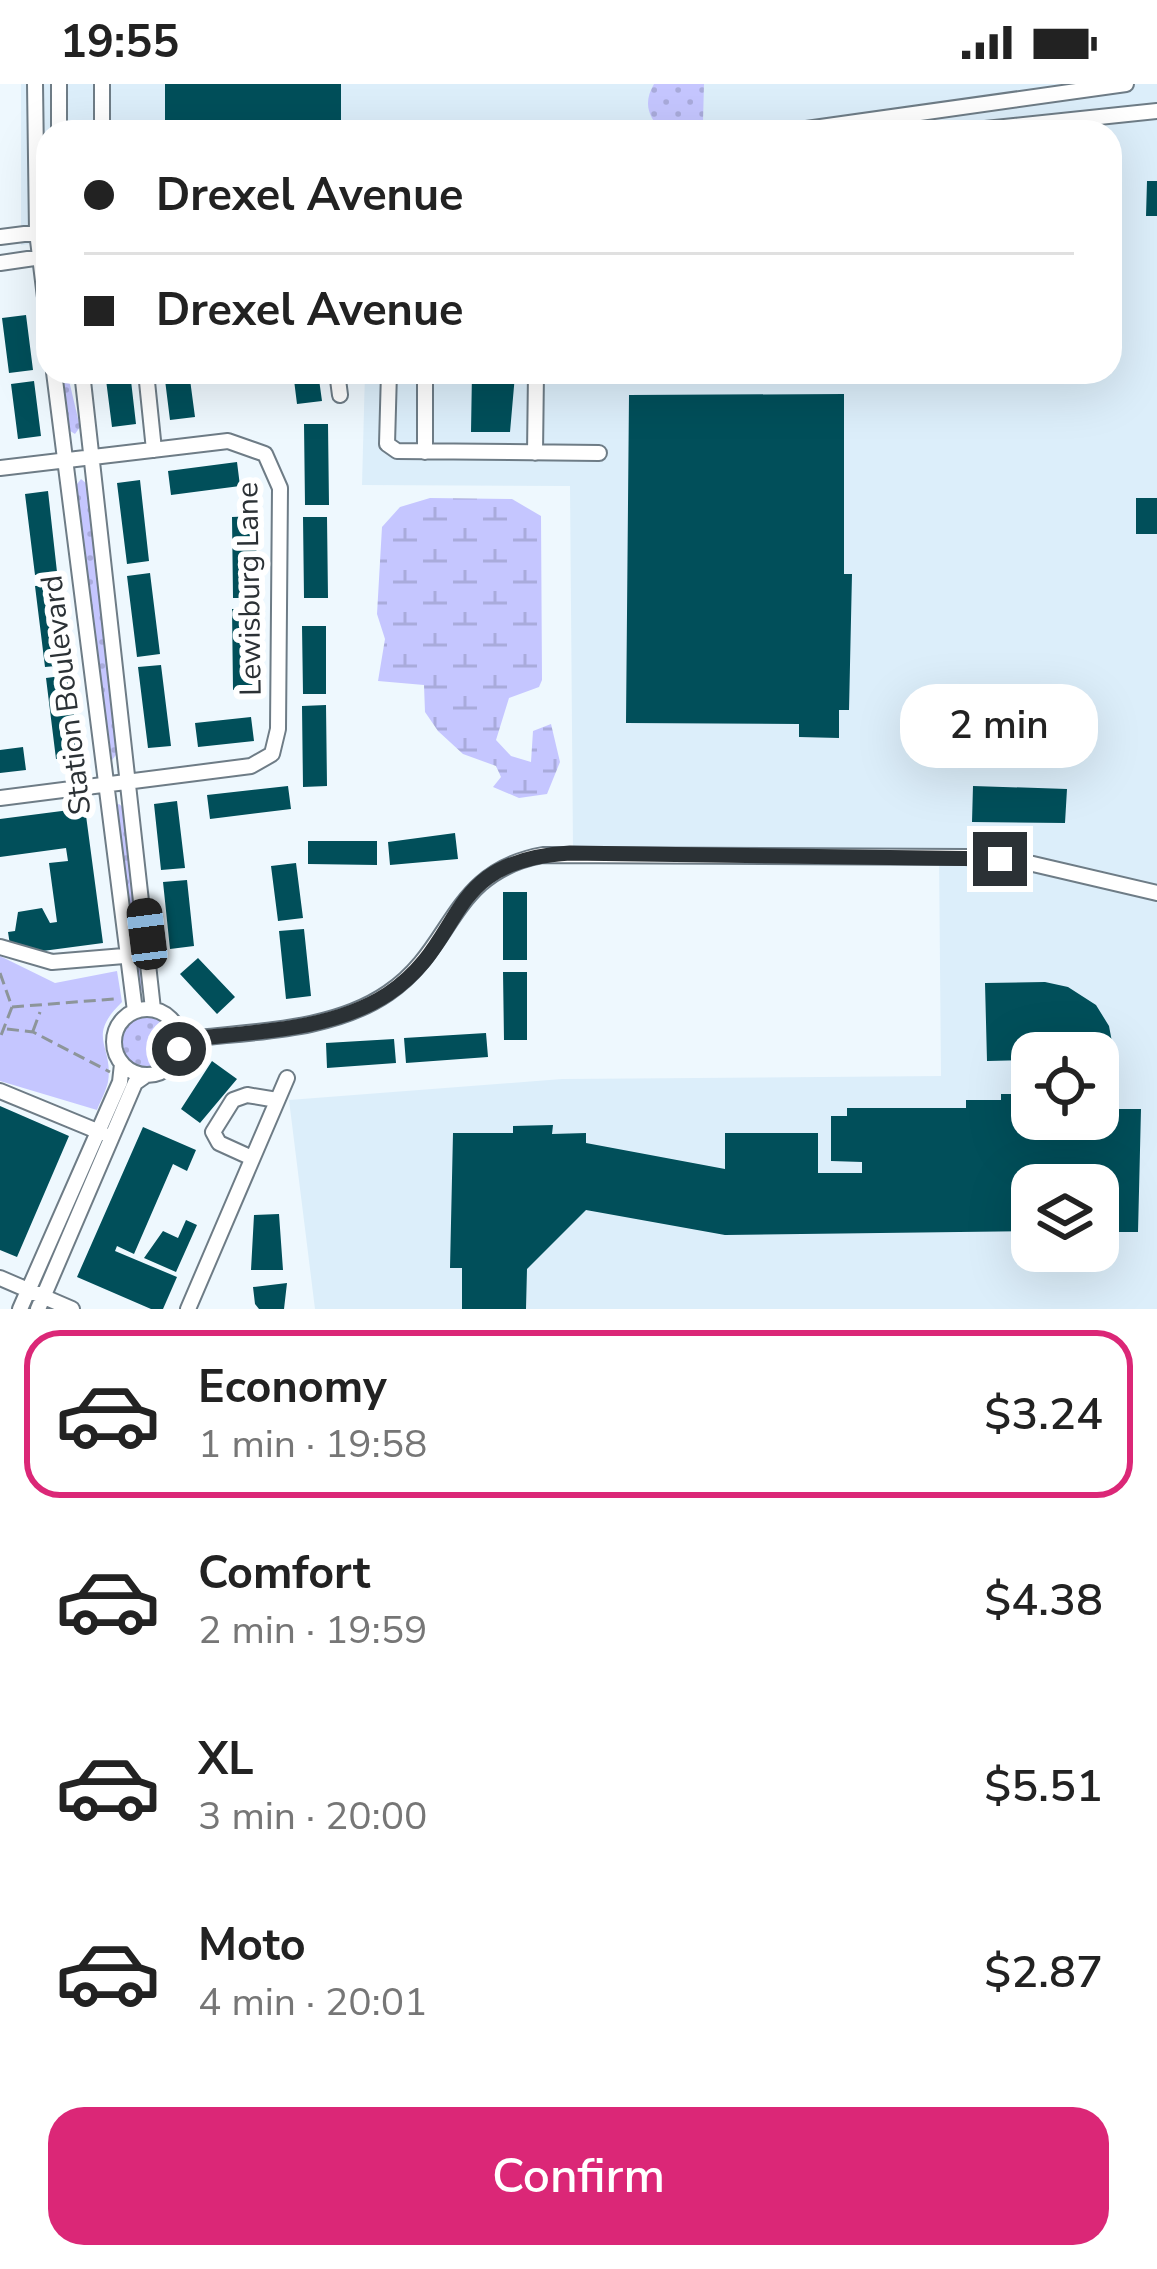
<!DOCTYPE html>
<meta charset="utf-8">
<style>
body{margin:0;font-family:"Nunito Sans",sans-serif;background:#f6f6f6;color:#222;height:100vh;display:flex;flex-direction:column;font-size:45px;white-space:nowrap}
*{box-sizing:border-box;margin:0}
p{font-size:39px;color:#767676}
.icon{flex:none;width:66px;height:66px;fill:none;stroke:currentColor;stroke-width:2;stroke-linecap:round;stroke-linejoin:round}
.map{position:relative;height:1225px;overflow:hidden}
.drawer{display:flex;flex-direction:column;background:#fff;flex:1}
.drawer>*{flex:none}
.guide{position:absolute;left:36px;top:36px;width:1086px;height:264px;border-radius:36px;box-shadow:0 12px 48px #0002;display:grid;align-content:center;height:264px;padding:0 48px;background:#fff}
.buttons{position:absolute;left:1011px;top:948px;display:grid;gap:24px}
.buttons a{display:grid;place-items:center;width:108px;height:108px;border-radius:24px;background:#fff;box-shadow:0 12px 48px #0002;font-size:60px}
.end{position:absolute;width:54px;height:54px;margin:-27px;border:15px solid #2b3135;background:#fff;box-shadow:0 0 0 6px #fff}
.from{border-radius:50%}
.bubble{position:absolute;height:84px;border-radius:36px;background:#fff;box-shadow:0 12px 48px #0002;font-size:39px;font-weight:600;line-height:84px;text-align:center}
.car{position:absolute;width:36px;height:72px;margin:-36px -18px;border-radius:15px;box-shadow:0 0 9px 3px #0007;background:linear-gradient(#222 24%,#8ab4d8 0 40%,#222 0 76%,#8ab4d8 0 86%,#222 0)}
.guide b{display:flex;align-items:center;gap:42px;height:114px;font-size:45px}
.guide b+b{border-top:3px solid #e0e0e0}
.guide i{width:30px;height:30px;background:#222}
ul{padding:21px 0 0;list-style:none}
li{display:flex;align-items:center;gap:36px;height:168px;margin:0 24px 18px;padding:0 24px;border:6px solid transparent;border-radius:36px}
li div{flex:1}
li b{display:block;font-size:45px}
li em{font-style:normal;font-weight:600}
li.selected{border-color:#db2777}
li>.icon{width:108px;height:108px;stroke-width:1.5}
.cta{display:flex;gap:24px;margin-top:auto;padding:24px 48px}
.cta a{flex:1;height:138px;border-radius:36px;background:#db2777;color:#fff;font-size:48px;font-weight:600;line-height:138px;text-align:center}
.status{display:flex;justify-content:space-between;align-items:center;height:84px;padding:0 60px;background:#fff;direction:ltr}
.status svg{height:33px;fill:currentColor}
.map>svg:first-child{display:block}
.built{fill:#dceefa;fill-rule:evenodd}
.grass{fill:url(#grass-dots)}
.wetland{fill:url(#wetland-marsh)}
.park{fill:#c5c6ff}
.building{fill:#014f5a}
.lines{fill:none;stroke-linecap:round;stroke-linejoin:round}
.minor-casing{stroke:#6e7c86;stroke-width:18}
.path{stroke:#8d959a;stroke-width:3;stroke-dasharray:12 6;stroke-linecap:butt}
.minor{stroke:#fff;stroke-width:14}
.route{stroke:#2b3135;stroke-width:15}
.labels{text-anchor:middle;stroke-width:12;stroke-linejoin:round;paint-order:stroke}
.street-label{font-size:30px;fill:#2b3135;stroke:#fff}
</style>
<div class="status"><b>19:55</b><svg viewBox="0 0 49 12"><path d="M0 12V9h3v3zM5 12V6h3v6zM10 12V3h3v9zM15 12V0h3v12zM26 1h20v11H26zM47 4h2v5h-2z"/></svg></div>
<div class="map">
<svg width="1157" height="1225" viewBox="0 0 1157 1225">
<defs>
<pattern id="grass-dots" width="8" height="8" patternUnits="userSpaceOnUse" patternTransform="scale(3)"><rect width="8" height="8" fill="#c5c6ff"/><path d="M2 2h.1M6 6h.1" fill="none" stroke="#a9abdb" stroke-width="1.8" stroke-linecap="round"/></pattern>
<pattern id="wetland-marsh" width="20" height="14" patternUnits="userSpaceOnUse" patternTransform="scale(3)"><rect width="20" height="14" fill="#c5c6ff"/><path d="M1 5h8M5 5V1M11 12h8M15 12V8" fill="none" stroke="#a9abdb"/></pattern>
</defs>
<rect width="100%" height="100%" fill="#eef8fe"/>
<path class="built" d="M21,0h1136v1225h-842l-26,-209 273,-21 379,-3 -2,-221 -366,-6 -3,-363 -208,-1 3,-113h745v-240h-1062v110l-27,3zM1032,969h66v66h-66zM1032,1101h66v66h-66z"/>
<path class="grass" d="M654,0h50l-1,37 -8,11h-33c-14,-16 -19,-29 -8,-48z
M60,288h7l13,55 -5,7 -8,-5z
M81,395l6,5 32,267 -7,9 -38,-272z
M119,720l6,5 21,178 -5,4 -28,-184z
M120 957a26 26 0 1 1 52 0a26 26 0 1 1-52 0Z"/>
<path class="wetland" d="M430,414l82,1 29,17 1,164 -3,7 -30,11 -13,42 15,16 20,6 2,-31 18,-7 9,38 -13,32 -28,4 -26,-11 8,-10 -5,-11 -33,-12 -25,-23 -13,-19 -1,-27 -46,-4 7,-42 -8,-25 5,-87 18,-20z"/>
<path class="park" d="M0,872l55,27 62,-12 5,31c-37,36 -8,43 -14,80 -2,9 -8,20 -11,28l-97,-29z"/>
<path class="building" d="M165,0h176v48l-176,-1z
M1147,97h10v35h-11z
M26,231l7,55 -24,3 -7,-55z
M105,288h25l6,52 -24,3z
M164,288h25l6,45 -25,3z
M293,288h25l4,29 -25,3z
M472,288l43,3 -5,57h-39z
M34,297l7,55 -23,3 -7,-55z
M844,310v180h8l-3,136h-10v28l-40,-1v-13l-173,-1 3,-328z
M304,340h24l1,81h-24z
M237,378l3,24 -69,9 -3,-24z
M140,396l9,81 -22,3 -10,-81z
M48,407l9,81 -22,3 -10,-81z
M1136,414h21v36h-21z
M256,432l1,82h-24l-1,-81z
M303,433h24l1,81h-24z
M150,489l10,81 -23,3 -10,-81z
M58,500l9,81 -22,2 -10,-81z
M232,525h24l1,81h-24z
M302,542h24v68h-23z
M161,581l10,81 -23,2 -10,-81z
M69,591l10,81 -23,3 -10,-81z
M326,621l1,81 -24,1 -1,-81z
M251,633l3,24 -56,6 -3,-24z
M23,663l3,23 -26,3v-23z
M288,702l3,23 -81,10 -3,-24z
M973,702l94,3 -2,34 -93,-1z
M177,717l8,67 -24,2 -7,-66z
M85,724l18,135 -83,11 -1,-10 -9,1 -2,-13 7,-1 3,-19 24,-4 8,15 7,-1 -8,-59 19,-2 -2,-13 -66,9v-38z
M455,749l3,26 -68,6 -2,-23z
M308,757h69v24l-69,-1z
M296,779l7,55 -25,3 -7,-55z
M187,796l7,66 -24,3 -7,-67z
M503,808h24v68h-24z
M304,845l7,67 -25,3 -7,-68z
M198,874l37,39 -18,17 -37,-40z
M503,888h24v68h-23z
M1045,898l23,5 28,18 13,21 6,32 -83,-5v7l-45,1 -2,-78z
M486,949l2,24 -82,6 -2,-25z
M394,955l2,24 -69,5 -1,-25z
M212,977l25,18 -37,44 -19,-14z
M1001,1010h12l-1,15h20v10h66v-10h43l-3,123h-40v-47h-66v46l-307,4 -139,-25 -59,59 -1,40h-64v-41h-12l3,-135h60v-7l40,-1 -1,9 34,-1v10l139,26v-36h93v40h44v-11l-31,-1v-45h16v-8h119v-8h35z
M0,1022l69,30 -52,121 -17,-7z
M143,1043l53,23 -9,21 -14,-7 -39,90 -17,-8 -2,5 62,26 -14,32h-12l-74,-32z
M279,1130l4,56h-32l3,-55z
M186,1136l11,5 -21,47 -32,-14 19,-27 15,7z
M287,1199l-3,26h-25l-4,-5 -2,-17z"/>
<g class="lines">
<g class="minor-casing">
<path id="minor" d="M35,0l2,148 11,90
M59,0v48
M102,48v-48
M785,48l341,-48
M956,48l201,-21
M0,153l48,-6
M0,179l48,-7
M54,288l81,639
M82,288l71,637
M146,288l8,78
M337,288l3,23
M389,288l-2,72 10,7 202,2
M425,288v80
M535,369l1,-81
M0,384l228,-27 37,13 15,34 -2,241 -6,25 -21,12 -251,32
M0,863l52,15 72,-6
M114 958a33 33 0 1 1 66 0a33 33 0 1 1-66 0Z
M180,956c68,-9 150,-7 208,-47 67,-45 61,-121 155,-138l424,2 66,7 124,29
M0,1007l102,42
M252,1074l-33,-15 -6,-11 20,-32 14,-5 30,5
M0,1194l72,31
M20,1225l100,-227 2,-18
M38,1225l97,-226 10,-7
M188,1225l99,-231"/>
</g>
<path class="path" d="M0,889l12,34 -12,31
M12,923l102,-8
M7,945l26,3 77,40
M33,947l7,-19"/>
<use href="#minor" class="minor"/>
</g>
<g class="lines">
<path class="route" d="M179,965l1,-9c68,-8 150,-8 208,-46 82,-55 52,-133 182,-141l430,6"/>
</g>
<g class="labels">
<g class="street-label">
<text transform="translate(249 505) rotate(-91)" y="10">Lewisburg Lane</text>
<text transform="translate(66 611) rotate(-97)" y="10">Station Boulevard</text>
</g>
</g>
</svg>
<div class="buttons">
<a><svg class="icon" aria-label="locate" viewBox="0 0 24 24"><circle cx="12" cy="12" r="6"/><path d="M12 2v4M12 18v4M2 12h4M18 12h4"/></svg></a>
<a><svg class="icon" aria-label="layers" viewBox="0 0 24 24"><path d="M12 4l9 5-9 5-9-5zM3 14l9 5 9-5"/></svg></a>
</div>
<i class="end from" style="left:179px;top:965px"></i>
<i class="end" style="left:1000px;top:775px"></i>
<div class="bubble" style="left:900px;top:600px;width:198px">2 min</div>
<i class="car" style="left:147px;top:850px;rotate:353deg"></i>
<div class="guide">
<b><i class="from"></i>Drexel Avenue</b>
<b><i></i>Drexel Avenue</b>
</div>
</div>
<section class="drawer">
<ul>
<li class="selected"><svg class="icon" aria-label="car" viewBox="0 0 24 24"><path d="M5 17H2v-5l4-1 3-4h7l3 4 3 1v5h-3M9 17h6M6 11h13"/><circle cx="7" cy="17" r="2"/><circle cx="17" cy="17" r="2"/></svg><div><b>Economy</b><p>1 min · 19:58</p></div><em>$3.24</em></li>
<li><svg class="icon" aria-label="car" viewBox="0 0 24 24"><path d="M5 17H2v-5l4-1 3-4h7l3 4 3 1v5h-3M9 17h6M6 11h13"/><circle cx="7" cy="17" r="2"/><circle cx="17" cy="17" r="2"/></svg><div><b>Comfort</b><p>2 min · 19:59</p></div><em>$4.38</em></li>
<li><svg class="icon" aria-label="car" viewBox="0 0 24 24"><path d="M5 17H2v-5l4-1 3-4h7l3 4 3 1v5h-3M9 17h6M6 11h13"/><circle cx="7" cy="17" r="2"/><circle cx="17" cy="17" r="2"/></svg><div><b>XL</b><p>3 min · 20:00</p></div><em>$5.51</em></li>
<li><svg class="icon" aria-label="car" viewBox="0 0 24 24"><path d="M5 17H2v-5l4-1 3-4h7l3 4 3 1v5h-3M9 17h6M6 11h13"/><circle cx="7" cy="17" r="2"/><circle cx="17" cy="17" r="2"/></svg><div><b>Moto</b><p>4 min · 20:01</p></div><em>$2.87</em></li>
</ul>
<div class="cta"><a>Confirm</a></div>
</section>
